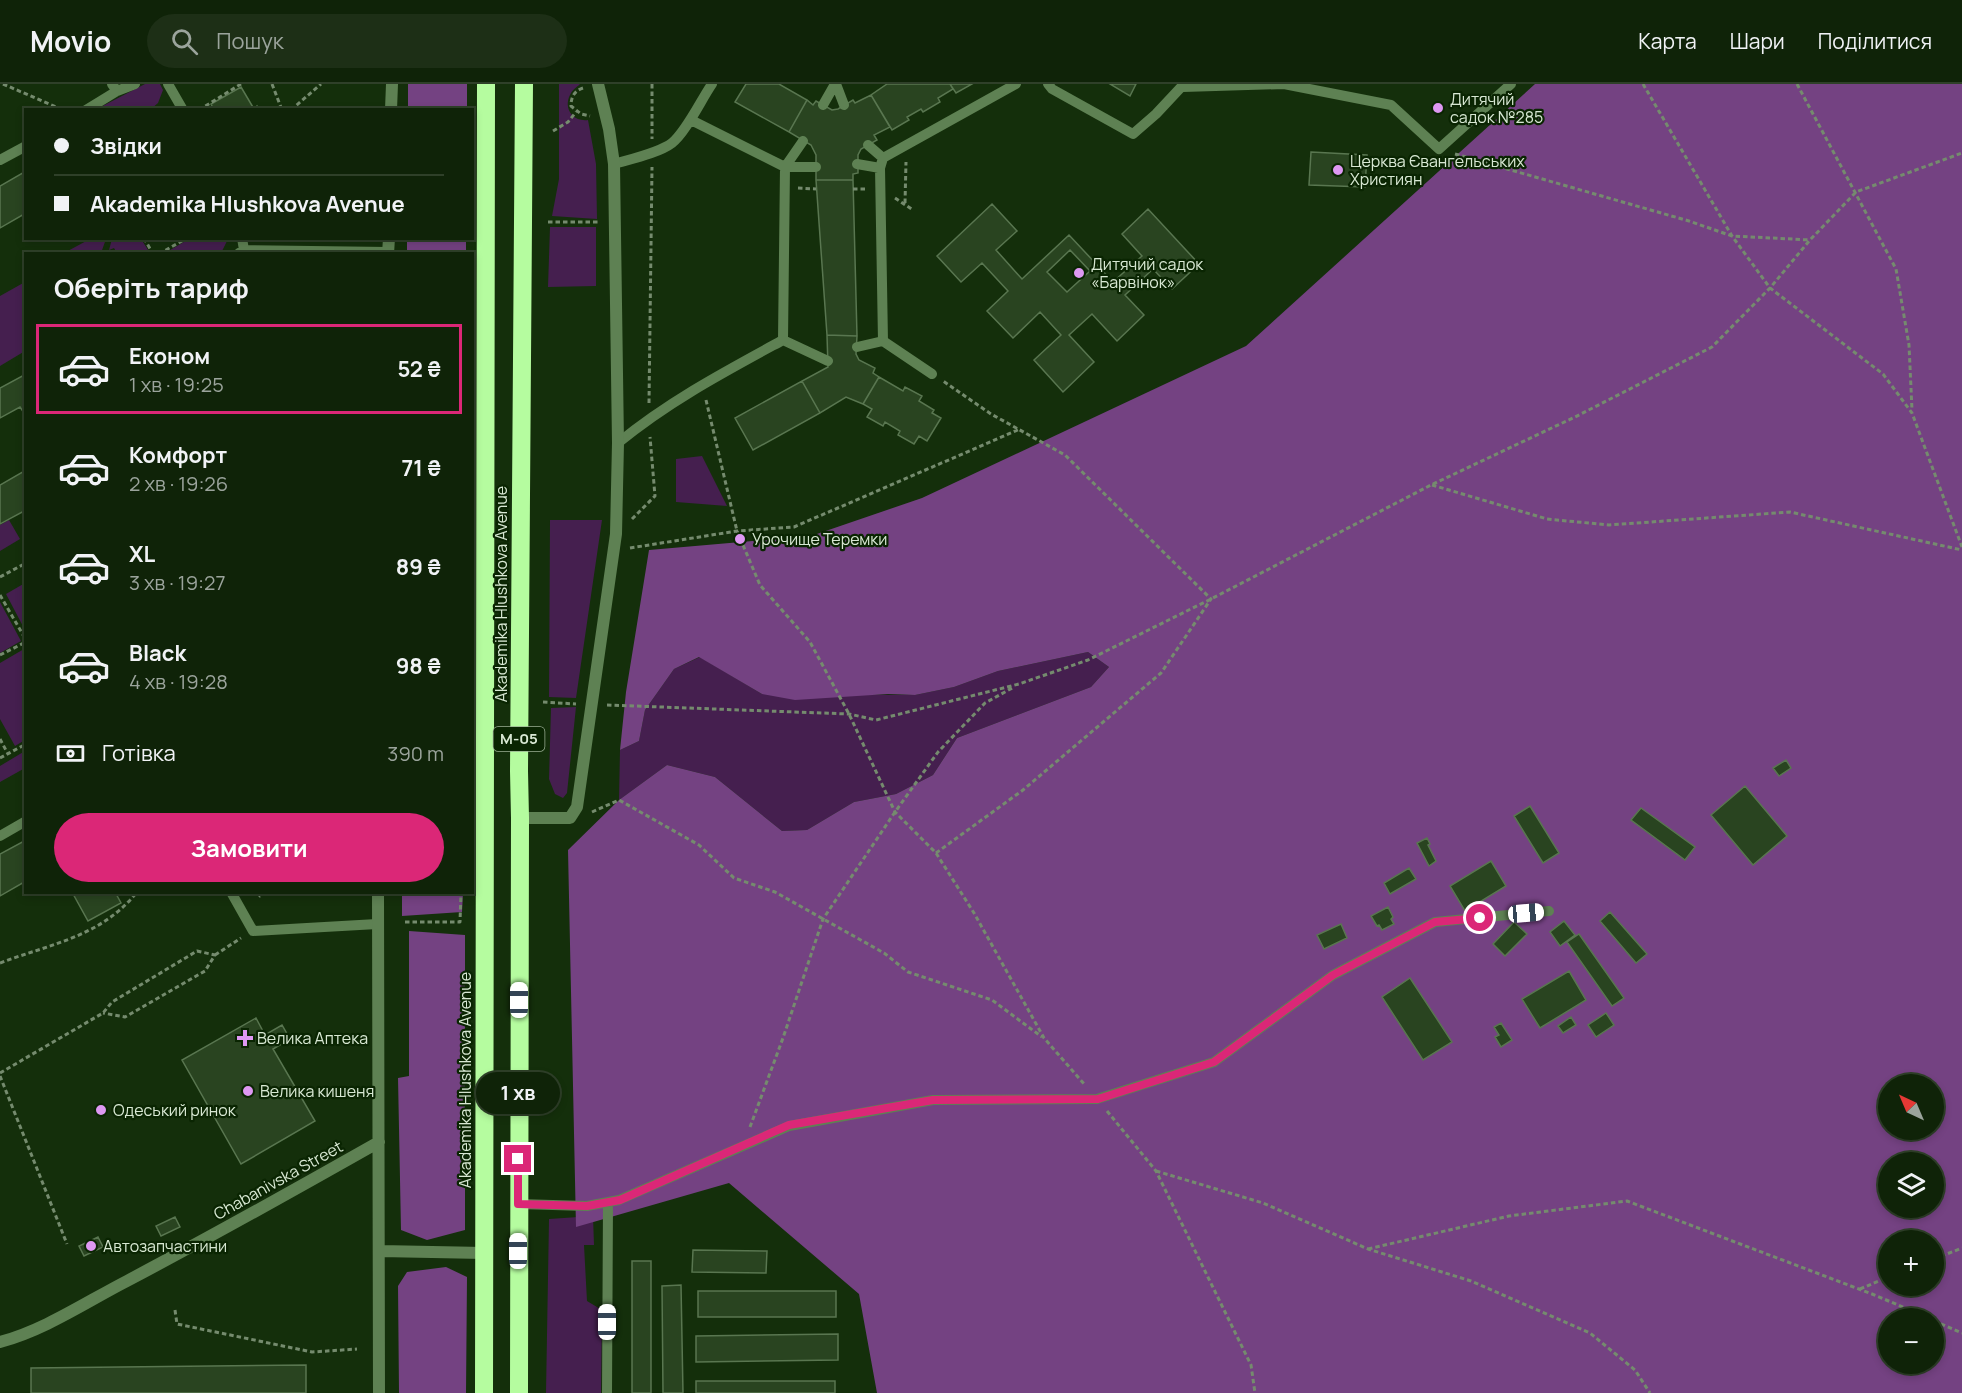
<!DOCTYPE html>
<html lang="uk">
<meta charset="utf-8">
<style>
body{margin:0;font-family:Manrope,sans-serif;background:#1d2f16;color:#f1f3f6;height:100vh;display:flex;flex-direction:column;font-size:22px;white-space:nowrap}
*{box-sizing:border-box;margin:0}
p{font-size:20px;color:#9ba49c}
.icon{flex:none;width:33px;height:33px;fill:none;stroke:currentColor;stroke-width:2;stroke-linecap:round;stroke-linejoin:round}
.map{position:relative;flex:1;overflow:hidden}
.drawer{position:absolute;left:24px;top:168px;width:450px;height:642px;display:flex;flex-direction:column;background:#0f2308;border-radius:0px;box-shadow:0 3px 9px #0003,0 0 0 2px #2f4029}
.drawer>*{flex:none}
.hud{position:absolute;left:24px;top:24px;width:450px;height:132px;border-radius:0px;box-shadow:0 3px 9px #0003,0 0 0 2px #2f4029;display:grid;align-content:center;height:132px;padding:0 30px;background:#0f2308}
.needle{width:39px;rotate:316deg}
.tools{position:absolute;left:1878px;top:990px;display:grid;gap:12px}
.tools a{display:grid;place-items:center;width:66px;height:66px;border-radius:50%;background:#0f2308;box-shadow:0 3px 9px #0003,0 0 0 2px #2f4029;font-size:30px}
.end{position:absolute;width:27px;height:27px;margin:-14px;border:8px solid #db2777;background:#fff;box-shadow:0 0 0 3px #fff}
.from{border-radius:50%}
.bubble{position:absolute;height:42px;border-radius:21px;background:#0f2308;box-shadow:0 3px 9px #0003,0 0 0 2px #2f4029;font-size:20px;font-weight:700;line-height:42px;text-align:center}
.car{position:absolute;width:18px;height:36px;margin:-18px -9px;border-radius:8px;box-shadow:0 0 4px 2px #0007;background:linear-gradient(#fff 24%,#345 0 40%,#fff 0 76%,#345 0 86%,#fff 0)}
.hud b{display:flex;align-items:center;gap:21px;height:57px;font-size:22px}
.hud b+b{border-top:2px solid #2f4029}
.hud i{width:15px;height:15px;background:#f1f3f6}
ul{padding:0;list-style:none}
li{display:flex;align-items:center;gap:18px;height:90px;margin:0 12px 9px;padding:0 18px;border:3px solid transparent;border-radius:0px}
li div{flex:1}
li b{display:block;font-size:22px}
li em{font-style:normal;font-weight:700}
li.active{border-color:#db2777}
li>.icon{width:54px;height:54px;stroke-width:1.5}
h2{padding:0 30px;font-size:27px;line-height:72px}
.pay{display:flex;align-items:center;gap:15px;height:66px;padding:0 30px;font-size:22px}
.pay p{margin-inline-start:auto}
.action{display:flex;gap:12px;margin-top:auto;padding:12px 30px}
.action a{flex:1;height:69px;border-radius:36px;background:#db2777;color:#fff;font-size:24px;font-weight:700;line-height:69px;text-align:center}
header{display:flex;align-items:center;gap:36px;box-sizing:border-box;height:84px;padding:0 30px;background:#0f2308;border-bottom:2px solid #2f4029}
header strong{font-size:28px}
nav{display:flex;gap:33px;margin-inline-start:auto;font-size:21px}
.search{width:420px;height:54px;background:#1d2f16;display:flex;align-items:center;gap:15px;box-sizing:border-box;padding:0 21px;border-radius:33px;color:#9ba49c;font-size:22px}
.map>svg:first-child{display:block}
.green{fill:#451f4f}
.forest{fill:#744282;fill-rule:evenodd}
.building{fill:#294420;stroke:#597650;stroke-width:1.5;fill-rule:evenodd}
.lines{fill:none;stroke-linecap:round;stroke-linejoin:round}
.path{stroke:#758b6e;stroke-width:3;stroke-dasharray:4.5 3;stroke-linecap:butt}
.lane{stroke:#5e8153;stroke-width:10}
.street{stroke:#5e8153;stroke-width:12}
.highway{stroke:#b5fc9f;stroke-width:18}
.route{stroke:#db2777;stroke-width:8}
.poi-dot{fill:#de98f2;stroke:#0a2502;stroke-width:2}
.labels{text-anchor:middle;stroke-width:4.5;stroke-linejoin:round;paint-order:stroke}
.shield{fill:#0a2502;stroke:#9aae94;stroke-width:1.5}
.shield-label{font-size:15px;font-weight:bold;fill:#d8e8d3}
.poi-label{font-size:16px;fill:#d8e8d3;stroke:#0a2502;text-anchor:start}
.street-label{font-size:16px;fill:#d8e8d3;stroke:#0a2502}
</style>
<header>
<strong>Movio</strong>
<div class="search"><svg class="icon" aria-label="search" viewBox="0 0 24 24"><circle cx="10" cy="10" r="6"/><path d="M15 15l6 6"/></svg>Пошук</div>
<nav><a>Карта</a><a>Шари</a><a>Поділитися</a></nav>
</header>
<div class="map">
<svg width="1962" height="1309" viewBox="0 0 1962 1309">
<rect width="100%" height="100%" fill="#142f0b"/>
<path class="green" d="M145,0h15l3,6 -5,13 -7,6 -56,1z
M559,0h21c-3,3 -8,6 -10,11 -7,14 3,27 18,25l8,44 1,55 -45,-3 7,-37z
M550,143h46v59l-48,1z
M90,155h16l-5,14h-37z
M112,155h29l9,14h-33l-3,-5 -5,2z
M189,155h10v2l29,-2 -7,14h-56z
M25,198v69l-25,15v-70z
M702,372l25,50 -51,-4v-43z
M9,436l11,19 -20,12v-26z
M550,436h52l-26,178 -27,-1z
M25,499v47l-19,-36z
M0,518l21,39 -21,12z
M24,565l1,91 -10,6 -15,-27v-56z
M1088,568l21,15 -18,20 -134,51 -24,37 -37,19 -42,8 -47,28 -25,1 -67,-54 -48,-12 -48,35 1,-50 19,-9 6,-31 29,-41 26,-12 62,37 153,1 39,-8 44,-16z
M576,623l-9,86 -4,5 -8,-4 -6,-15 2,-71z
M25,667v17l-25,14v-16z
M593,1132l1,29h-10l3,56 15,9 -1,83h-55l3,-174z"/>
<path class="forest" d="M408,0h59v25h-59z
M1535,0h427v1309h-1085l-18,-99 -130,-111 -153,44 -8,-377 51,-50 48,-35 48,12 67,54 25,-1 47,-28 42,-8 37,-19 24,-37 134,-51 18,-20 -21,-15 -90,19 -44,16 -39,8 -27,-1 -93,6 -33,-6 -63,-37 -25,12 -29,41 -6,31 -19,9 6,-58 23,-142 162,-14 111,-38 324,-152zM1888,1000h46v46h-46zM1888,1078h46v46h-46zM1888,1156h46v46h-46zM1888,1234h46v46h-46z
M407,155h59v14h-59z
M402,809h61l-1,19 -60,4z
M409,847l56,4v295l-38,10 -26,-10 -3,-152 11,-2z
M446,1183l21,10 -1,116h-67l-1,-107 9,-14z"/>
<path class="building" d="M746,0h33l28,16 -18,32 -54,-30z
M887,0h63l3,5 -15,9 2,4 -17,10 -2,-3 -14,8 2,3 -17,10 -21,-35z
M950,0h22l-16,9z
M1110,0h26l-6,12z
M241,3l13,22 3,-3 2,4h-45l-3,-6z
M871,11l19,32 -16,8 3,5 -16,9 -3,6v18l-5,1v6h-37v-25l-5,-10 -22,-13 18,-32 6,5 3,-4 16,9 6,-1 15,-9 2,3z
M1311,68l56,3 -2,32 -56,-2z
M26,87v42l-26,15v-42z
M816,96h37l4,156 -30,-1z
M992,120l25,27 -21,19 26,29 47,-44 44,47 29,-26 -20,-22 26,-25 51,55 -27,25 -19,-20 -28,26 19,20 -27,26 -25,-27 -23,21 25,27 -31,30 -29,-32 27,-25 -21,-23 -27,26 -26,-27 21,-20 -26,-28 -21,19 -24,-26zM1070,166l20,21 -23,21 -20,-20z
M827,251l30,1 -1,18 3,6 16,8 -2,5 6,4 -16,27 -17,-7 -26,16 -18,-32 26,-14z
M26,290v42l-6,-9 -20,11v-30z
M879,293l24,14 2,-4 17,9 -3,5 15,9 -2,3 9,5 -14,23 -8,-5 -5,8 -16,-9 2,-4 -15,-9 -2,4 -16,-9 5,-8 -9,-5z
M802,297l18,32 -67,37 -18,-32z
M26,386v40l-26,14v-39z
M1786,676l5,8 -12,8 -6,-8z
M1745,702l42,50 -34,29 -42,-50z
M1530,722l29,47 -16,10 -29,-47z
M1641,724l54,39 -10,13 -54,-40z
M1427,754l3,6 -2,1 8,16 -7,5 -12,-23z
M26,756v41l-26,15v-42z
M1491,777l15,25 -41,25 -15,-25z
M1409,784l7,11 -26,15 -6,-11z
M72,808h43l6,11 -33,18z
M1388,823l5,10 -2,2 3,5 -12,6 -3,-5 -2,1 -6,-10z
M1610,828l37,42 -11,9 -36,-42z
M1564,837l11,14 -15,11 -10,-14z
M1514,838l13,12 -22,22 -12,-12z
M1341,840l6,14 -23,11 -7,-14z
M1579,850l45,64 -12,8 -45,-64z
M1569,887l17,29 -46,28 -18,-29z
M1410,894l42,64 -29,18 -41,-63z
M1606,929l8,12 -18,12 -8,-12z
M1571,933l5,8 -13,8 -5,-7z
M256,934l9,17 17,-10 8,14 -17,10 42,72 -74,43 -59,-104z
M1501,939l11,17 -11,7 -6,-10 4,-2 -5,-8z
M175,1133l5,10 -19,9 -5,-10z
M98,1153l5,10 -19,9 -5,-10z
M693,1166l74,1 -1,22 -74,-1z
M632,1177h19v132h-19z
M681,1201l2,108h-20l-1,-107z
M698,1207h138v26h-138z
M838,1250v26l-142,2v-26z
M306,1281v28h-275v-25z
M696,1297h139v12h-139z"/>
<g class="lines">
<path class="path" d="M3,0l60,26
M272,0l10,26
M652,0v55
M1643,0l89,152 38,52 113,86 29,39 50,134
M1797,0l99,185 13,76 3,65
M583,4c-9,3 -12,9 -12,18l10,8 9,2
M199,26l42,-26
M291,26l30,-26
M553,47l15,-9 8,-10
M1455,70l234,67 43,15 78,4
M798,104l18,1
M853,105h14
M895,114l18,12
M905,119l1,-41
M548,138h52
M144,154l9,16
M159,170l28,-16
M706,316l31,131 23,54 50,57 39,72 46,98 41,41 38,60 70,125 41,47
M649,319l3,-236
M1432,401l115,34 62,6 181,-13 172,38
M632,435l23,-23 -5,-59
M630,464l107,-17 57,-4 226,-98
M0,493l26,-14
M0,511l26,45
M0,571l26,-13
M543,618l33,2
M607,621l242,9 27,6 143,-36 69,-24 123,-61 220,-114 144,-68 137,-70 58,-59 40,-48 46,-48 106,-39
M0,655l8,15
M0,674l26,-14
M592,728l27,-12 80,45 35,33 41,14 109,61 24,19 84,28 50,37
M936,769l87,-63 138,-117 50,-74 -146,-144 -74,-41 -48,-33
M258,808l2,4 6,-4
M405,838h55l1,-30
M215,871l26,-17
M0,879c50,-19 101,-26 137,-71
M0,989l103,-60 9,-11 85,-51 18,4 -10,16 -80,46 -22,-4
M0,992l67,168
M1107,1027l49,60 95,194 4,28
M750,1043l33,-89 40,-119 72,-107 43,-60 47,-49 29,-16
M1156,1087l107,32 105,46 103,32 119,52 45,37 15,23
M1368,1165l141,-33 118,-15 245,93 57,24
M1934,1175l28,-11
M1860,1205l28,-12
M175,1226l2,14 135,28 45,-3
M1934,1237l28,12"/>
<path class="lane" d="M112,0l5,7 18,-7
M168,0l15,26
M836,0l8,21
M1048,0l4,5 81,45 23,-20 28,-30
M1183,3l101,-3 107,21 48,44 72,-65
M823,21l12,-21
M86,26l31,-19
M868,61l15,13 -3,10 3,173 49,33
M883,74l133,-74
M0,76l26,-14
M614,80c17,-5 45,-11 58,-21 14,-11 29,-43 40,-59
M857,80l23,4
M785,83l18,-26
M785,83h31
M239,169l5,-3 -2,-12
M244,170v-4l145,2
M783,256l45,21
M857,263l26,-6
M618,359c51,-42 108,-72 165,-103l2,-173 -94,-47
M0,752l26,-15
M231,808l22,39 124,-7
M518,1120l69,2 32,-6 170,-74 144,-26 164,-1 117,-37 119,-87 102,-53 114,-11
M607,1309l1,-191"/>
<path class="street" d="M391,26l1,-26
M388,170l1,-16
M520,734h50l7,-11 39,-273 2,-91 -4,-279 -5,-35 -11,-45
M378,808l1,501
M380,1167l104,2
M0,1258c45,-12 86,-40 127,-61 85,-45 169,-92 252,-139"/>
<path class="highway" d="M484,1309l2,-1309
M519,1309l1,-575 -1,-47 5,-687"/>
</g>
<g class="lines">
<path class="route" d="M518,1075v45l69,2 33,-6 169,-75 144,-25 165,-1 116,-37 119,-87 102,-53 45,-4"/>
</g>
<g class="poi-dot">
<circle cx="1438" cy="24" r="6"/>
<circle cx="1338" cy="86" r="6"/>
<circle cx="1079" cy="189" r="6"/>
<circle cx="740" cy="455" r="6"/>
<path d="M242 945h6v6h6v6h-6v6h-6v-6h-6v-6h6z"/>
<circle cx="248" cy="1007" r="6"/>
<circle cx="101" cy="1026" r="6"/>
<circle cx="91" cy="1162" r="6"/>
</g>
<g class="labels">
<rect class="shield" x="493.5" y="643" width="51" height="24" rx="4.5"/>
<g class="shield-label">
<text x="519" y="660">М-05</text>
</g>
<g class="poi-label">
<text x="1450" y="21">Дитячий<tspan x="1450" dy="18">садок №285</tspan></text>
<text x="1350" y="83">Церква Євангельських<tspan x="1350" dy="18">Християн</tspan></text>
<text x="1091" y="186">Дитячий садок<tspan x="1091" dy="18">«Барвінок»</tspan></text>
<text x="752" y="461">Урочище Теремки</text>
<text x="257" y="960">Велика Аптека</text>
<text x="260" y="1013">Велика кишеня</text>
<text x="113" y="1032">Одеський ринок</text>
<text x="103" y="1168">Автозапчастини</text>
</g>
<g class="street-label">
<text transform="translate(501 510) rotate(-90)" y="6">Akademika Hlushkova Avenue</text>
<text transform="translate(465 996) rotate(-90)" y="6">Akademika Hlushkova Avenue</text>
<text transform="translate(278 1096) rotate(-29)" y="6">Chabanivska Street</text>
</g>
</g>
</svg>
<div class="tools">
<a><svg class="needle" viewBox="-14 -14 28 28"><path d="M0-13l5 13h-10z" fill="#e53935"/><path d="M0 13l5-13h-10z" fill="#9ba49c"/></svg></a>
<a><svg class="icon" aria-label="layers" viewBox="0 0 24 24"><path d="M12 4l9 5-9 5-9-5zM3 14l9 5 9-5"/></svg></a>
<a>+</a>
<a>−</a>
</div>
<i class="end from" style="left:1480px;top:834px"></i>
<i class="end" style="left:518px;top:1075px"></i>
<div class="bubble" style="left:476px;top:988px;width:84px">1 хв</div>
<i class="car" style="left:1526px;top:829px;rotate:85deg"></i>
<i class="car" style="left:519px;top:916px;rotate:0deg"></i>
<i class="car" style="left:518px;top:1167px;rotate:0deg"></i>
<i class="car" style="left:607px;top:1238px;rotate:0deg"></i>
<div class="hud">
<b><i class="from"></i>Звідки</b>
<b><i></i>Akademika Hlushkova Avenue</b>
</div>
<section class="drawer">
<h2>Оберіть тариф</h2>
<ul>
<li class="active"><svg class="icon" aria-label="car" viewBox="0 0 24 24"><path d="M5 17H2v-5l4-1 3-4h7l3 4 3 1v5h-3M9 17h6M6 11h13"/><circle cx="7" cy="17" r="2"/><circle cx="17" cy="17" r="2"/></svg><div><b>Економ</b><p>1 хв · 19:25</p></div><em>52 ₴</em></li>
<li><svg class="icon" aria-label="car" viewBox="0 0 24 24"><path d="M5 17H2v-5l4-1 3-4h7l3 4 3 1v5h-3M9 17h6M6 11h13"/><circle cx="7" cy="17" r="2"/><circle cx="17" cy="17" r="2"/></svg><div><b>Комфорт</b><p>2 хв · 19:26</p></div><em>71 ₴</em></li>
<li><svg class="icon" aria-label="car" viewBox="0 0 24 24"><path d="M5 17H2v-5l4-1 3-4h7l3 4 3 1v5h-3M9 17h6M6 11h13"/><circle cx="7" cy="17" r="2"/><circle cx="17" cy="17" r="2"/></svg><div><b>XL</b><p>3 хв · 19:27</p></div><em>89 ₴</em></li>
<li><svg class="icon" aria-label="car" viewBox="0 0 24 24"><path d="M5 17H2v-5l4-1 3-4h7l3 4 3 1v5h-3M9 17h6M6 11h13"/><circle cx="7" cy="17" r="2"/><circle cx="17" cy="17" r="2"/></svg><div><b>Black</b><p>4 хв · 19:28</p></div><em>98 ₴</em></li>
</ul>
<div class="pay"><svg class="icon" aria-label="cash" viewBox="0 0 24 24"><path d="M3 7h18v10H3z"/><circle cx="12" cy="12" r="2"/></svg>Готівка<p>390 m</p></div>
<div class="action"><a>Замовити</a></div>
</section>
</div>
